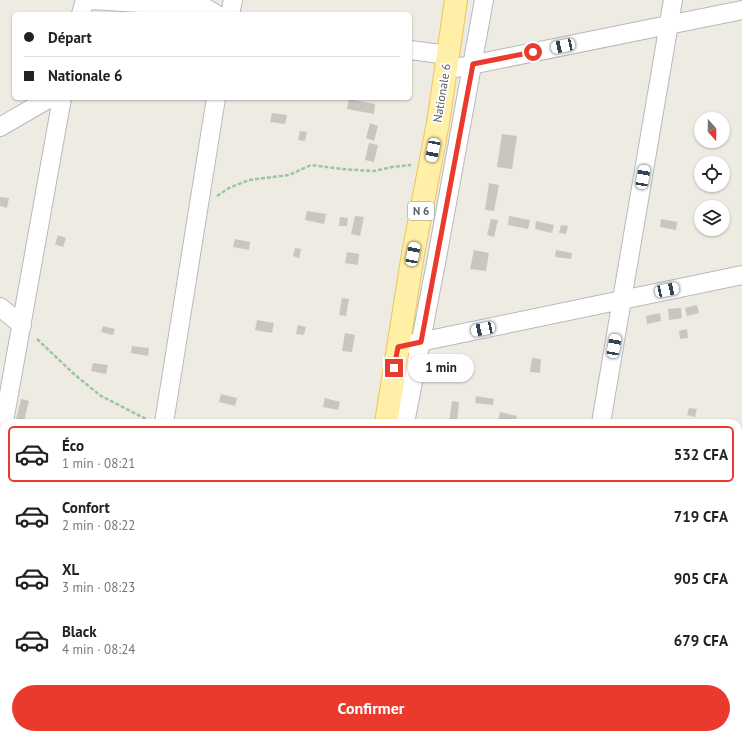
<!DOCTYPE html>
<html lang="fr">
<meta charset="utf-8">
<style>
body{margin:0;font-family:"PT Sans",sans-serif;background:#f2f2f2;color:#222;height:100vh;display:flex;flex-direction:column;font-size:15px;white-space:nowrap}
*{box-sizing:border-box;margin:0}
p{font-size:13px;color:#767676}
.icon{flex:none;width:22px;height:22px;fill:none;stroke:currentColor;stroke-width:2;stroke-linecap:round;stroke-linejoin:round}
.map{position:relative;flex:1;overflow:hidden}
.sheet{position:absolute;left:0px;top:419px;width:742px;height:320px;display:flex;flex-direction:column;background:#fff;border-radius:12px 12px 0 0;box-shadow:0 1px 3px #0004}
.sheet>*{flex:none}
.hud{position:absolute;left:12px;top:12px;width:400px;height:88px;border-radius:6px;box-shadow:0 1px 3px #0004;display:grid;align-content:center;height:88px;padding:0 12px;background:#fff}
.needle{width:26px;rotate:160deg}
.controls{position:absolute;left:694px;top:112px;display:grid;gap:8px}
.controls a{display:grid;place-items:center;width:36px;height:36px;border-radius:50%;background:#fff;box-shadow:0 1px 3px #0004;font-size:20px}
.end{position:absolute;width:18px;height:18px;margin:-9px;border:5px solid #ea392d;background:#fff;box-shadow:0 0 0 2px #fff}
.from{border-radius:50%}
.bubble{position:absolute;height:28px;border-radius:14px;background:#fff;box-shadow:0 1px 3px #0004;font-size:13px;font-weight:600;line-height:28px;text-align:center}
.car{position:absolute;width:12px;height:24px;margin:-12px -6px;border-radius:5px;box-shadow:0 0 3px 1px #0007;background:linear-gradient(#fff 24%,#345 0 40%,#fff 0 76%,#345 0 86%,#fff 0)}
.hud b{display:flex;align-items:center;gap:14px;height:38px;font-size:15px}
.hud b+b{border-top:1px solid #e0e0e0}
.hud i{width:10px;height:10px;background:#222}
ul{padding:7px 0 0;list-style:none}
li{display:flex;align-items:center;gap:12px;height:56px;margin:0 8px 6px;padding:0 4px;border:2px solid transparent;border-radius:6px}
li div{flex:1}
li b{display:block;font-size:15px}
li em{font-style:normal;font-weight:600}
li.selected{border-color:#ea392d}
li>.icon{width:36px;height:36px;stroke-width:1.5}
.primary-button{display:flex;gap:8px;margin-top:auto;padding:8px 12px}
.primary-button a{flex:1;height:46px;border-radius:24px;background:#ea392d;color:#fff;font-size:16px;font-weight:600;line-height:46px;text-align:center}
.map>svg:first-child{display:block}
.building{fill:#c9c6c0}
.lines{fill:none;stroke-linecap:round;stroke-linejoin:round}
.street-casing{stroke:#b6b9bd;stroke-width:20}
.primary-casing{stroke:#f2c458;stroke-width:24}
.path{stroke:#98c7a4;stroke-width:2.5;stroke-dasharray:4 2;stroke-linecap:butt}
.street{stroke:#fff;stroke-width:18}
.primary{stroke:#ffefa7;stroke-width:22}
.route{stroke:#ea392d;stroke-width:5}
.labels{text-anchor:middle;stroke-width:3.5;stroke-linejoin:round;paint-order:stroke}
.shield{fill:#fff;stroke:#8c8f92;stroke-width:1}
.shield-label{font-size:11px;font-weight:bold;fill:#5b5f64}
.street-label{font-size:12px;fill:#5b5f64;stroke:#fff}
</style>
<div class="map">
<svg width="742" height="739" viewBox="0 0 742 739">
<rect width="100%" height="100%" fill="#eeebe3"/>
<path class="building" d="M349,99l26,5 -1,10 -27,-5z
M272,113l15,2 -2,9 -15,-2z
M370,123l8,3 -4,15 -8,-3z
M300,131l7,1 -2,9 -7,-1z
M502,134l15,2 -5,33 -15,-2z
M369,143l9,2 -4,17 -9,-2z
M489,183l10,2 -5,26 -9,-1z
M0,197l9,1 -2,10 -7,-2z
M307,211l19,3 -2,10 -19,-4z
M355,216l9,1 -4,19 -9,-2z
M509,216l21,4 -2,9 -20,-4z
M340,217l8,1 -1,8h-8z
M491,219l7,1 -4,17 -7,-2z
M661,219l16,3 -1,8 -16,-3z
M536,221l18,4 -2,8 -17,-4z
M561,225l7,1 -2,8 -7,-1z
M58,235l8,3 -3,9 -8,-3z
M235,239l15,3 -1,8 -16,-3z
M295,248l6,1 -2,9 -6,-2z
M474,250l15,3 -3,18 -16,-2z
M556,250l16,3 -1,6 -16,-2z
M347,252l12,2 -1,11 -13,-2z
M342,298l7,1 -3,17 -7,-1z
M697,305l2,8 -12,3 -2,-8z
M681,308l1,10 -13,2 -1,-11z
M660,313l1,8 -14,3 -1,-8z
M257,320l17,3 -2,10 -17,-3z
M298,325l8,2 -2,8 -8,-1z
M103,326l12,3 -2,6 -12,-3z
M687,329l1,9 -8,1 -1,-8z
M345,333l10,2 -3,17 -10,-1z
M132,346l17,2 -1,8 -17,-3z
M532,358l9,1 -1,14 -10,-1z
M459,359l8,1 -3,16 -8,-2z
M93,363l15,2 -2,9 -15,-3z
M221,394l16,4 -2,8 -16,-4z
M476,396l18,3 -1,6 -18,-2z
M325,398l15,4 -2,8 -15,-3z
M21,399l8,2 -5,20 -8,-2z
M452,401l7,1 -2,21 -8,-1z
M689,408l8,1 -2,8 -8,-2z
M500,412l17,4 -2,7 -17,-2z
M0,632l4,7v14l-4,2z"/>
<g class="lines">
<g class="street-casing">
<path id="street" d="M91,0l113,7 12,7
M81,14l4,-14
M230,14l3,-14
M410,50l38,5
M446,70l296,-60
M0,127l50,-29
M0,307l22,18
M410,344l332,-69
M164,423l52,-325
M405,423l31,-160 48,-263
M601,423l72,-423
M0,444l62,-346
M738,523l4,-25
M738,600h4
M738,702l4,3
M530,735l5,4
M358,739l1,-4
M548,739v-4
M703,739l1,-4"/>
</g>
<g class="primary-casing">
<path id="primary" d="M386,423l27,-169 25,-131 18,-123
M335,739l1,-4"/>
</g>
<path class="path" d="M217,196l12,-8 20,-8 40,-5 22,-10 31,4 32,2 18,-4 19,-2
M37,339l38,36 26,21 47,24
M0,673l4,-3"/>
<use href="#street" class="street"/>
<use href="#primary" class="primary"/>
</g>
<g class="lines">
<path class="route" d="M394,368l4,-21 23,-5 52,-278 60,-12"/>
</g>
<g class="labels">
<rect class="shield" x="408" y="202" width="26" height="18" rx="3"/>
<g class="shield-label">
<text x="421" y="215">N 6</text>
</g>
<g class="street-label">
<text transform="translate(442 93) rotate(-81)" y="4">Nationale 6</text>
</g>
</g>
</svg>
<div class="controls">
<a><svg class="needle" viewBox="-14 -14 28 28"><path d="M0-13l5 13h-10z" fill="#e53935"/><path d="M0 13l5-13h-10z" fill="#767676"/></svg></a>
<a><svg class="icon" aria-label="locate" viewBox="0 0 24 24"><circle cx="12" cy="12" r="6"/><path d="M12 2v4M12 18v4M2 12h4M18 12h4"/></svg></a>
<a><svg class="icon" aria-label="layers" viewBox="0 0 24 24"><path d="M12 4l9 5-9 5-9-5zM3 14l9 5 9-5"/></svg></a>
</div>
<i class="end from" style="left:533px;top:52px"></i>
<i class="end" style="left:394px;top:368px"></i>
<div class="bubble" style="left:408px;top:354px;width:66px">1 min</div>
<i class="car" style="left:563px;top:46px;rotate:258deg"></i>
<i class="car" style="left:433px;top:150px;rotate:191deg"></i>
<i class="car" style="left:643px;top:177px;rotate:10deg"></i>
<i class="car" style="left:413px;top:254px;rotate:11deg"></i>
<i class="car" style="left:667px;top:290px;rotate:78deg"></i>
<i class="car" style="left:483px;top:329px;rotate:258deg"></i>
<i class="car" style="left:614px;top:346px;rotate:10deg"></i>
<div class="hud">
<b><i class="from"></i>Départ</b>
<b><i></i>Nationale 6</b>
</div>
<section class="sheet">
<ul>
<li class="selected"><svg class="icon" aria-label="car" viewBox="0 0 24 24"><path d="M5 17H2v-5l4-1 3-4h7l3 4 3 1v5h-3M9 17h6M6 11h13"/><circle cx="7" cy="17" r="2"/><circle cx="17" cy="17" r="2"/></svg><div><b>Éco</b><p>1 min · 08:21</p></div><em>532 CFA</em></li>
<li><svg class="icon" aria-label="car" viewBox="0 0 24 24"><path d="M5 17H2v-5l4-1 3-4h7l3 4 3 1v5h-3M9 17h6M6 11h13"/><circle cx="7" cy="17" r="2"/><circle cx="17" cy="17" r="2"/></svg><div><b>Confort</b><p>2 min · 08:22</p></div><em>719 CFA</em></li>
<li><svg class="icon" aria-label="car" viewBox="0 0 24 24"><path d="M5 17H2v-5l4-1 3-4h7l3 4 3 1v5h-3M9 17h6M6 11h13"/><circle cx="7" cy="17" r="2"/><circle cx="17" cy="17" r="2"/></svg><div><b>XL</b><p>3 min · 08:23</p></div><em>905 CFA</em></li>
<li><svg class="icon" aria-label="car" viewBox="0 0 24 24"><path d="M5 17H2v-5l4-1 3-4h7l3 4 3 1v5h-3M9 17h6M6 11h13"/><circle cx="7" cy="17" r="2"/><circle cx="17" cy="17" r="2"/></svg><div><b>Black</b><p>4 min · 08:24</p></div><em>679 CFA</em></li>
</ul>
<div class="primary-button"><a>Confirmer</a></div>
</section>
</div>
